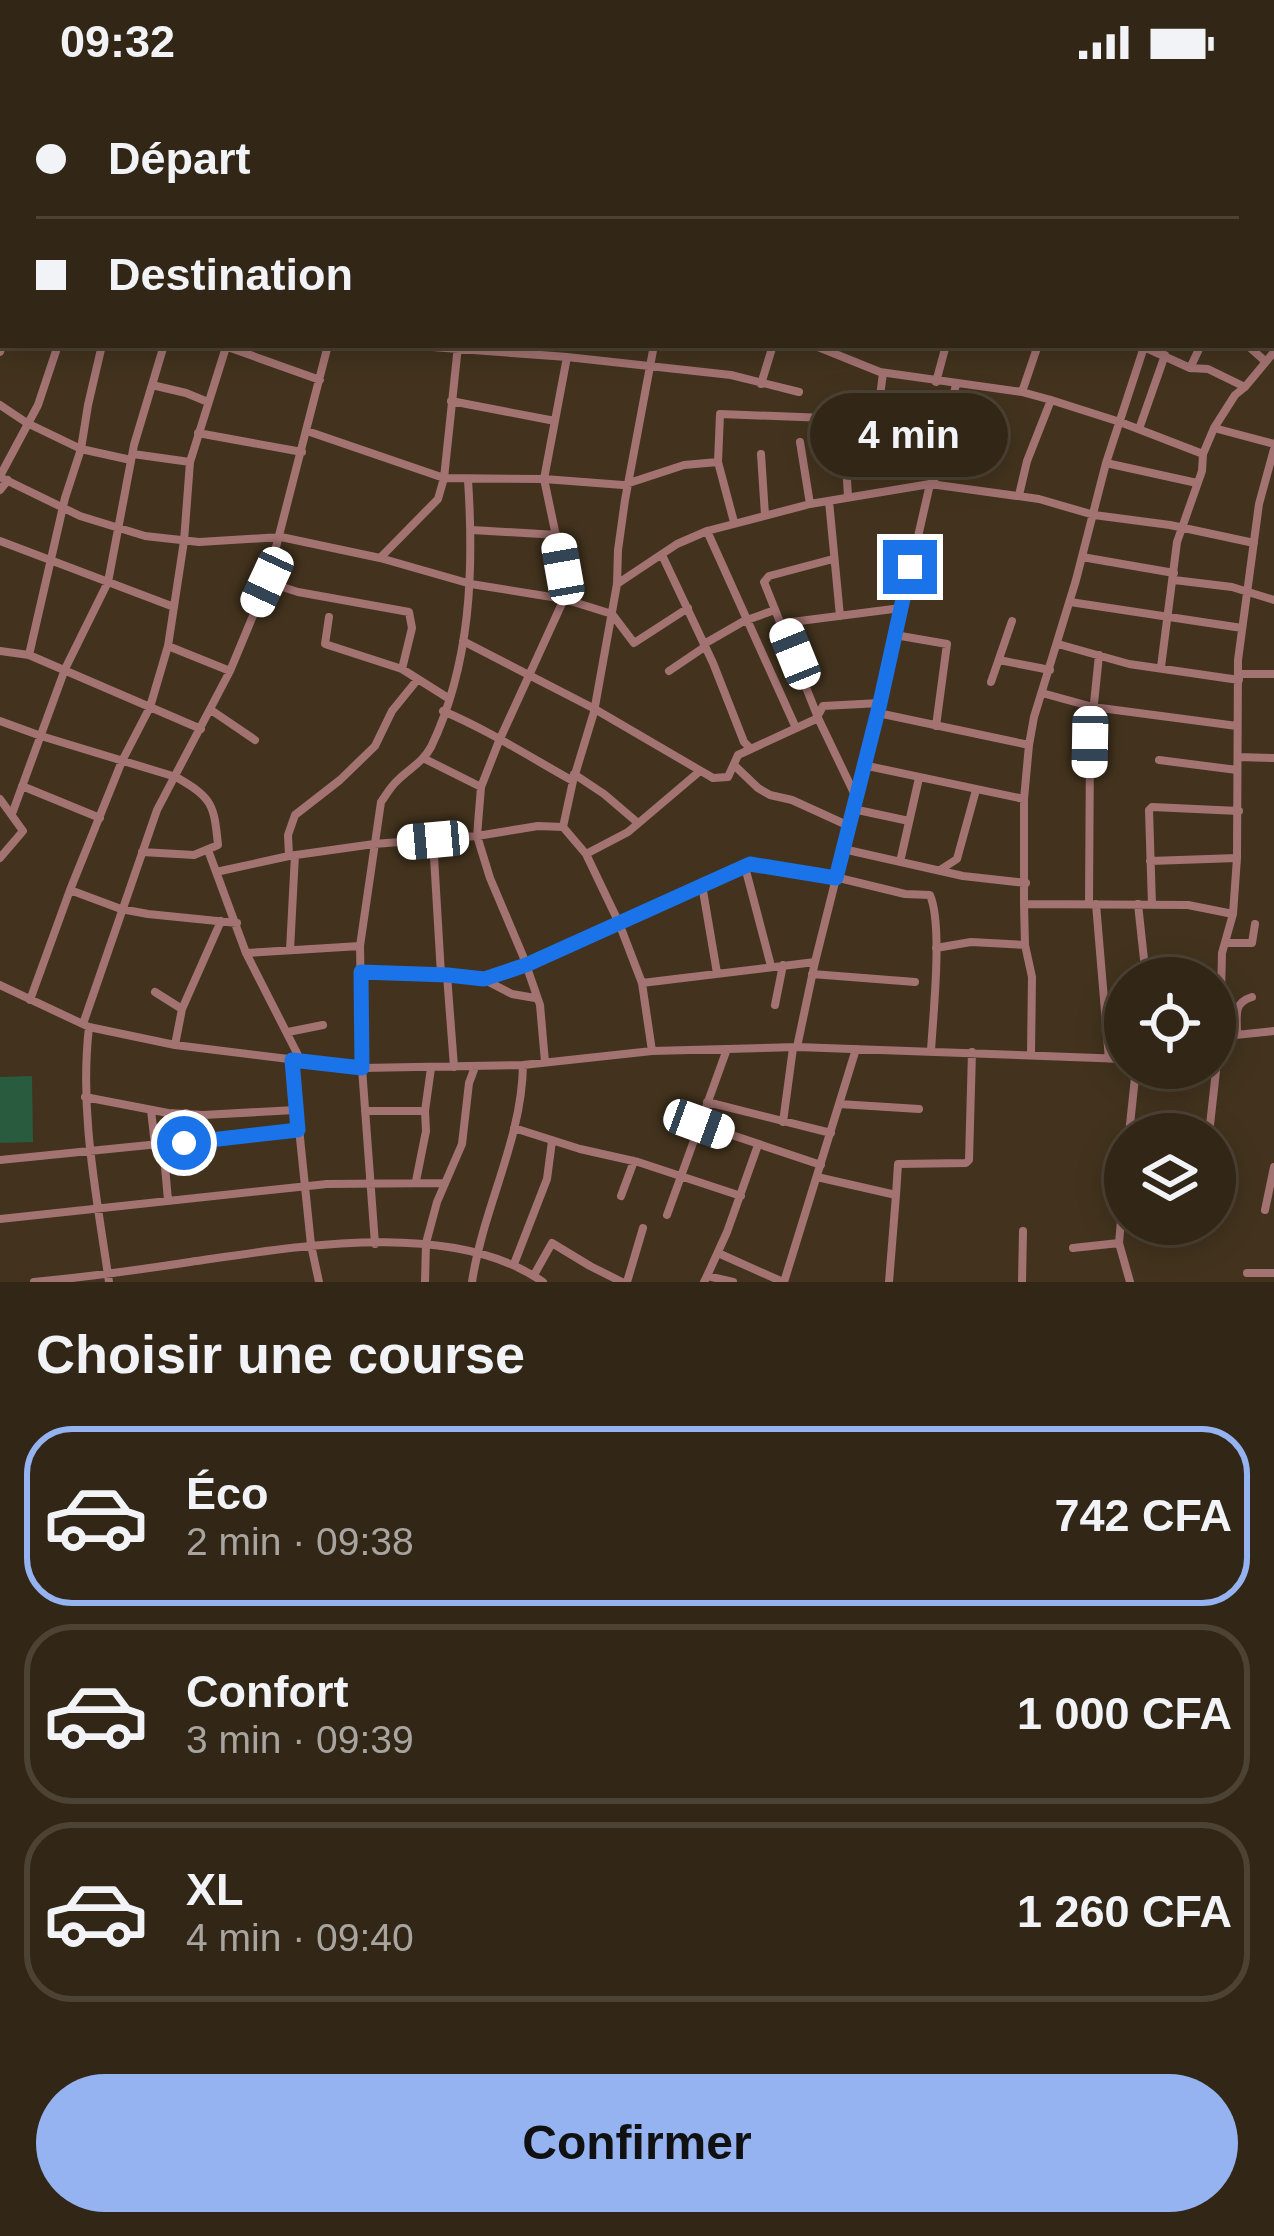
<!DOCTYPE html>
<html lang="fr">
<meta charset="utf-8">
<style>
body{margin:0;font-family:Helvetica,sans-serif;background:#3a2e1f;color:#f1f3f6;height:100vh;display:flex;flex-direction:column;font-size:45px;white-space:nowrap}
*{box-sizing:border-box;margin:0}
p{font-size:39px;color:#a8a5a1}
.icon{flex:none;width:66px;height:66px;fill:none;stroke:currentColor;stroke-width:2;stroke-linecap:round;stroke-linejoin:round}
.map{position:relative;height:1198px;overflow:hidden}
.panel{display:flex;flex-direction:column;background:#322616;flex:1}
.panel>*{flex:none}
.guide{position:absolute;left:0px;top:0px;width:1275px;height:264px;box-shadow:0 6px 30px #0003,0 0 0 3px #4d4335;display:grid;align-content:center;height:264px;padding:0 36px;background:#322616}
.fabs{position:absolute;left:1104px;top:873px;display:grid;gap:24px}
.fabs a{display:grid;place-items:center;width:132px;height:132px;border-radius:50%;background:#322616;box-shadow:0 6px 30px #0003,0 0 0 3px #4d4335;font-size:60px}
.end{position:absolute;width:54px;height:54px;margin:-27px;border:15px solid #1a73e8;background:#fff;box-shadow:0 0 0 6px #fff}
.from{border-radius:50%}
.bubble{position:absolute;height:84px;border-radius:42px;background:#322616;box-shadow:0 6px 30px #0003,0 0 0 3px #4d4335;font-size:39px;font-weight:600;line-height:84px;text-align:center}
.car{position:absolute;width:36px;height:72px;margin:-36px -18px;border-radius:15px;box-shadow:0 0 9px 3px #0007;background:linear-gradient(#fff 24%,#345 0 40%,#fff 0 76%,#345 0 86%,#fff 0)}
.guide b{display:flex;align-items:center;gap:42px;height:114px;font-size:45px}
.guide b+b{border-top:3px solid #4d4335}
.guide i{width:30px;height:30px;background:#f1f3f6}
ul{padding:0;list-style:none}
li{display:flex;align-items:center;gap:36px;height:180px;margin:0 24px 18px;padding:0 12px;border:6px solid #4d4335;border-radius:48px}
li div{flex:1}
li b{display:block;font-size:45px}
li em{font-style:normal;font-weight:600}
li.selected{border-color:#95b2f1}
li>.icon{width:108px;height:108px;stroke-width:1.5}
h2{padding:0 36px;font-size:54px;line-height:144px}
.cta{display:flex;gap:24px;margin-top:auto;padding:24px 36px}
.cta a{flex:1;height:138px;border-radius:72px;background:#95b2f1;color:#111;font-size:48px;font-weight:600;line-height:138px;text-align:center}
.status{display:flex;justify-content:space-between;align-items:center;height:84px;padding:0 60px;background:#322616;direction:ltr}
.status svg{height:33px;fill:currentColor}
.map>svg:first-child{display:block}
.pitch{fill:#295b3e}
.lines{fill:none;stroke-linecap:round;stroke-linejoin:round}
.minor{stroke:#a37372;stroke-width:8}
.route{stroke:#1a73e8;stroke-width:15}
</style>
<div class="status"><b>09:32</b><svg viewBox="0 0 49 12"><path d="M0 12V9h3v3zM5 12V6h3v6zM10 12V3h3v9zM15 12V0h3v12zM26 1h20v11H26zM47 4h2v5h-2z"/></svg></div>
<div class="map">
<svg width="1274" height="1198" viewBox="0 0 1274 1198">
<rect width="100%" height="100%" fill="#43331e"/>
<path class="pitch" d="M32,992l1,66 -33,1v-66z"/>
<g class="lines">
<path class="minor" d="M273,0l23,3
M590,0l11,3
M773,0l6,3
M1037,0l4,3
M13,3l1,-3
M102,3l6,-3
M197,3l1,-3
M401,3l1,-3
M483,3v-3
M575,3v-3
M705,3l1,-3
M901,3l1,-3
M976,3l1,-3
M1025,3l1,-3
M1138,3l2,-3
M0,20l3,1
M0,60l3,-2
M0,70l3,1
M0,124l3,1
M0,205h3
M1272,213l2,1
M405,261l162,12 164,18 68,17
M813,261l67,27 142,20 29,8 69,22 83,32
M1247,261l18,16
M225,262l95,34
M0,268l3,-9
M1190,284l11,-23
M936,298l10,-37
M761,300l12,-39
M152,301l34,8 22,9
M1022,308l16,-47
M451,317l104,20
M0,321l27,18 54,26 50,11
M843,334l5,78
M1214,344l60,16
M1139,345l26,-74
M307,347l137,47 100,1 79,6 61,-20 34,-3
M198,349l104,19
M800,358l10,62
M133,370l57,8
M761,370l4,61
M1106,379l91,20
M0,392l38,-71 20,-60
M0,393l80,39 65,20 54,6 82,-5 99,21 91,26 93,15 -1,-30 -19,-90 23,-122
M0,406l8,-10
M1019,411l8,-34 24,-61
M829,417l11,115
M734,438l-16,-60 2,-48 157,6 6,-47
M472,446l85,5
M707,447l89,197
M0,457l174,66
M662,471l51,108 31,79 7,7
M1082,473l92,16
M380,474l58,-59 6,-21 14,-132
M833,475l-64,17 -5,6 55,138 36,75
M1174,496l58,7 42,13
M267,498l31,10 111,20 3,16 -10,41
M617,500l60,-40 30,-13 103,-27 120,-20 109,15 55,16 76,10 84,18
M1070,518l172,26
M329,533l-4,27 3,1 74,24 46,29
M784,539l117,-15
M895,551l52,9 -11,82
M463,557l130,67 120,70 15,-1 10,-22 78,-36 7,-13 57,-3
M1058,560l71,20 110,16
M168,562l62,25
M0,567l29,4 172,74
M29,571l36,-157 16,-49 7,-44 14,-60
M999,576l51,10
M1161,583l16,-125 25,-71 1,-17 11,-26 21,-33 10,-8 29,-35
M669,587l34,-23 1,-4 40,-23 31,-11
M1240,590h34
M991,598l21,-61
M1042,609l51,14 144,19
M211,626l44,30
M443,627c45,19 87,46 130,70l-10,46
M878,629l151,32
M0,637l41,15 135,41c37,21 38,28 42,68l-24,10 -52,-3
M1238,673l36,1
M423,674l58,29
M1159,676l78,10
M734,681l24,23 12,7 22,5 57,26
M863,681l161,34
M574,690l30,20 34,29
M573,697l21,-69 23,-128 1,-34 7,-50 29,-155
M22,702l78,32
M0,715l23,32 -23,27
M853,725l56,12
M12,730l53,-145 43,-87 26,-137 30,-100
M433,756l8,134
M843,765l120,27 63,7
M208,766l38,103 55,108
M586,770l42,-22 72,-61
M289,772l-1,-21 7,-20 45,-35 35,-34 17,-35 26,-32
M1150,777l87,-3
M900,778l19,-84
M745,783l26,99
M940,786l17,-11 19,-69
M216,788l73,-16 85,-12 103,-8 61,-10 25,1 23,27 33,69 23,60 10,68
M702,801l15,88
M70,806l51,19 27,5 89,9
M1024,820l164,1 45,9
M1089,820l1,-162 9,-87
M1096,820l13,155
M1138,820l8,74
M1152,821l-3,-95 3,-3 87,4
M1225,859h27l3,-19
M936,864l35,-6 54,3
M290,866l5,-95
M246,869l114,-7
M361,888l87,3 35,4 43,-14 224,-101 89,14 66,16 25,1c13,30 3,120 1,156
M812,890l103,8
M447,891l7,92
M483,895l29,15 23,4
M642,899l173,-21
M0,901l89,42 86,18 187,23 161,-3 129,-14 145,-4 328,12
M155,908l27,17
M30,916l40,-110 52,-129 28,-54 18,-61 16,-105 6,-79 36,-115
M775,921l8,-40
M83,940l74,-214 73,-139 37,-89 61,-237
M89,943c-10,86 8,170 20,255
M288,948l35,-7
M1237,949c0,-18 -4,-30 15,-36
M1216,953l58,-6
M175,961l7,-36 39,-88
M797,963l18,-85 65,-259 50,-219 6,-7 20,-93
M1031,970l1,-77 -7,-32 -1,-41v-105l5,-54 5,-28 42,-137 30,-117 38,-116 46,21 18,1 37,18
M292,976l19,185 8,37
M545,978l-5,-57 -17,-49 -33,-78 -13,-42 4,-49 18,-46 65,-142 48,15 22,29 54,-35
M85,1013l83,16 35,2 92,-5
M707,1018l124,31
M839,1020l80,5
M151,1026l4,35
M365,1027h60l6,-43
M203,1031l2,24
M783,1038l10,-74
M699,1040l122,41
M514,1044l66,21 58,13 103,34
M1129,1050l7,-66
M1209,1050l11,-99 2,-82 11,-39 4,-56 1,-198 21,-156 15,-55
M184,1059l2,-30
M163,1061l5,55
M168,1061v-32
M0,1076l298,-30
M1125,1091l-6,68 11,39
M817,1093l79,18 -7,87
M416,1097l10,-50 -1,-20
M896,1111l2,-31 68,-1 3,-3 3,-108
M621,1112l13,-35
M1265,1126l9,-43
M667,1131l60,-166
M0,1135l327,-35 118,-1
M375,1160l-13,-176 -2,-122 21,-144c5,-7 10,-16 17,-22 11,-11 25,-18 33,-33 40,-83 43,-178 37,-267
M1073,1164l46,-5
M718,1169l65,29
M514,1180l33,-85 5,-38
M1247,1189h27
M534,1191l18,-32 38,23 32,16
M707,1192l20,-44 31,-87
M34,1198c53,-5 104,-12 156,-20 104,-15 262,-44 353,20
M425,1198l1,-39 11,-41 25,-58 7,-61 6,-16
M472,1198c11,-74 50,-142 51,-217
M627,1198l16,-54
M704,1198l3,-6 26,6
M784,1198l72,-233
M1022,1198l1,-51"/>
</g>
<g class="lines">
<path class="route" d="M184,1059l114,-13 -6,-70 70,8 -1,-96 87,3 36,4 42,-14 224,-101 86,14 44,-175 30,-136"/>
</g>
</svg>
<div class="fabs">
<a><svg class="icon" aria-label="locate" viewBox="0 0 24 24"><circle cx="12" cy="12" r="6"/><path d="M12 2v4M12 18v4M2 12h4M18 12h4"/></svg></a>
<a><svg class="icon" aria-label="layers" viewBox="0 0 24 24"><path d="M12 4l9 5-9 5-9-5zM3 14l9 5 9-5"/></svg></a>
</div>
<i class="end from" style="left:184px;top:1059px"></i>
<i class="end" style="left:910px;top:483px"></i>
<div class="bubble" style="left:810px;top:309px;width:198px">4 min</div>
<i class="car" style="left:563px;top:485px;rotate:350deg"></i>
<i class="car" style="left:267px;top:498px;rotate:205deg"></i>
<i class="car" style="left:795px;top:570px;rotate:338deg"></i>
<i class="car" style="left:1090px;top:658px;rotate:181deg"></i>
<i class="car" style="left:433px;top:756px;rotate:265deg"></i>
<i class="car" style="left:699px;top:1040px;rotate:110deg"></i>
<div class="guide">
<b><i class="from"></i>Départ</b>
<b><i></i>Destination</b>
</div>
</div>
<section class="panel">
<h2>Choisir une course</h2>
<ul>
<li class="selected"><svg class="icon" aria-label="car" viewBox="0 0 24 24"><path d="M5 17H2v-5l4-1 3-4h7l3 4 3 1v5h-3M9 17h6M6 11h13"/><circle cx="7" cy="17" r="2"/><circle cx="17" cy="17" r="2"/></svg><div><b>Éco</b><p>2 min · 09:38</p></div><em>742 CFA</em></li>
<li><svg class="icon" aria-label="car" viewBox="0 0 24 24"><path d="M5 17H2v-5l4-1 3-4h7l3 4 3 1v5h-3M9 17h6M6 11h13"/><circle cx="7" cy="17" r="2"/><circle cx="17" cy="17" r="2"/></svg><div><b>Confort</b><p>3 min · 09:39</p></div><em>1 000 CFA</em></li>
<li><svg class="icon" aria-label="car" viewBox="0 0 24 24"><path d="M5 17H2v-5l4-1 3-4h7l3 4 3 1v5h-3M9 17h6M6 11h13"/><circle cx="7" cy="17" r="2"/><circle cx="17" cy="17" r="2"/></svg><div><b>XL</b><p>4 min · 09:40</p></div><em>1 260 CFA</em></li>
</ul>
<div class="cta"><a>Confirmer</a></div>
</section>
